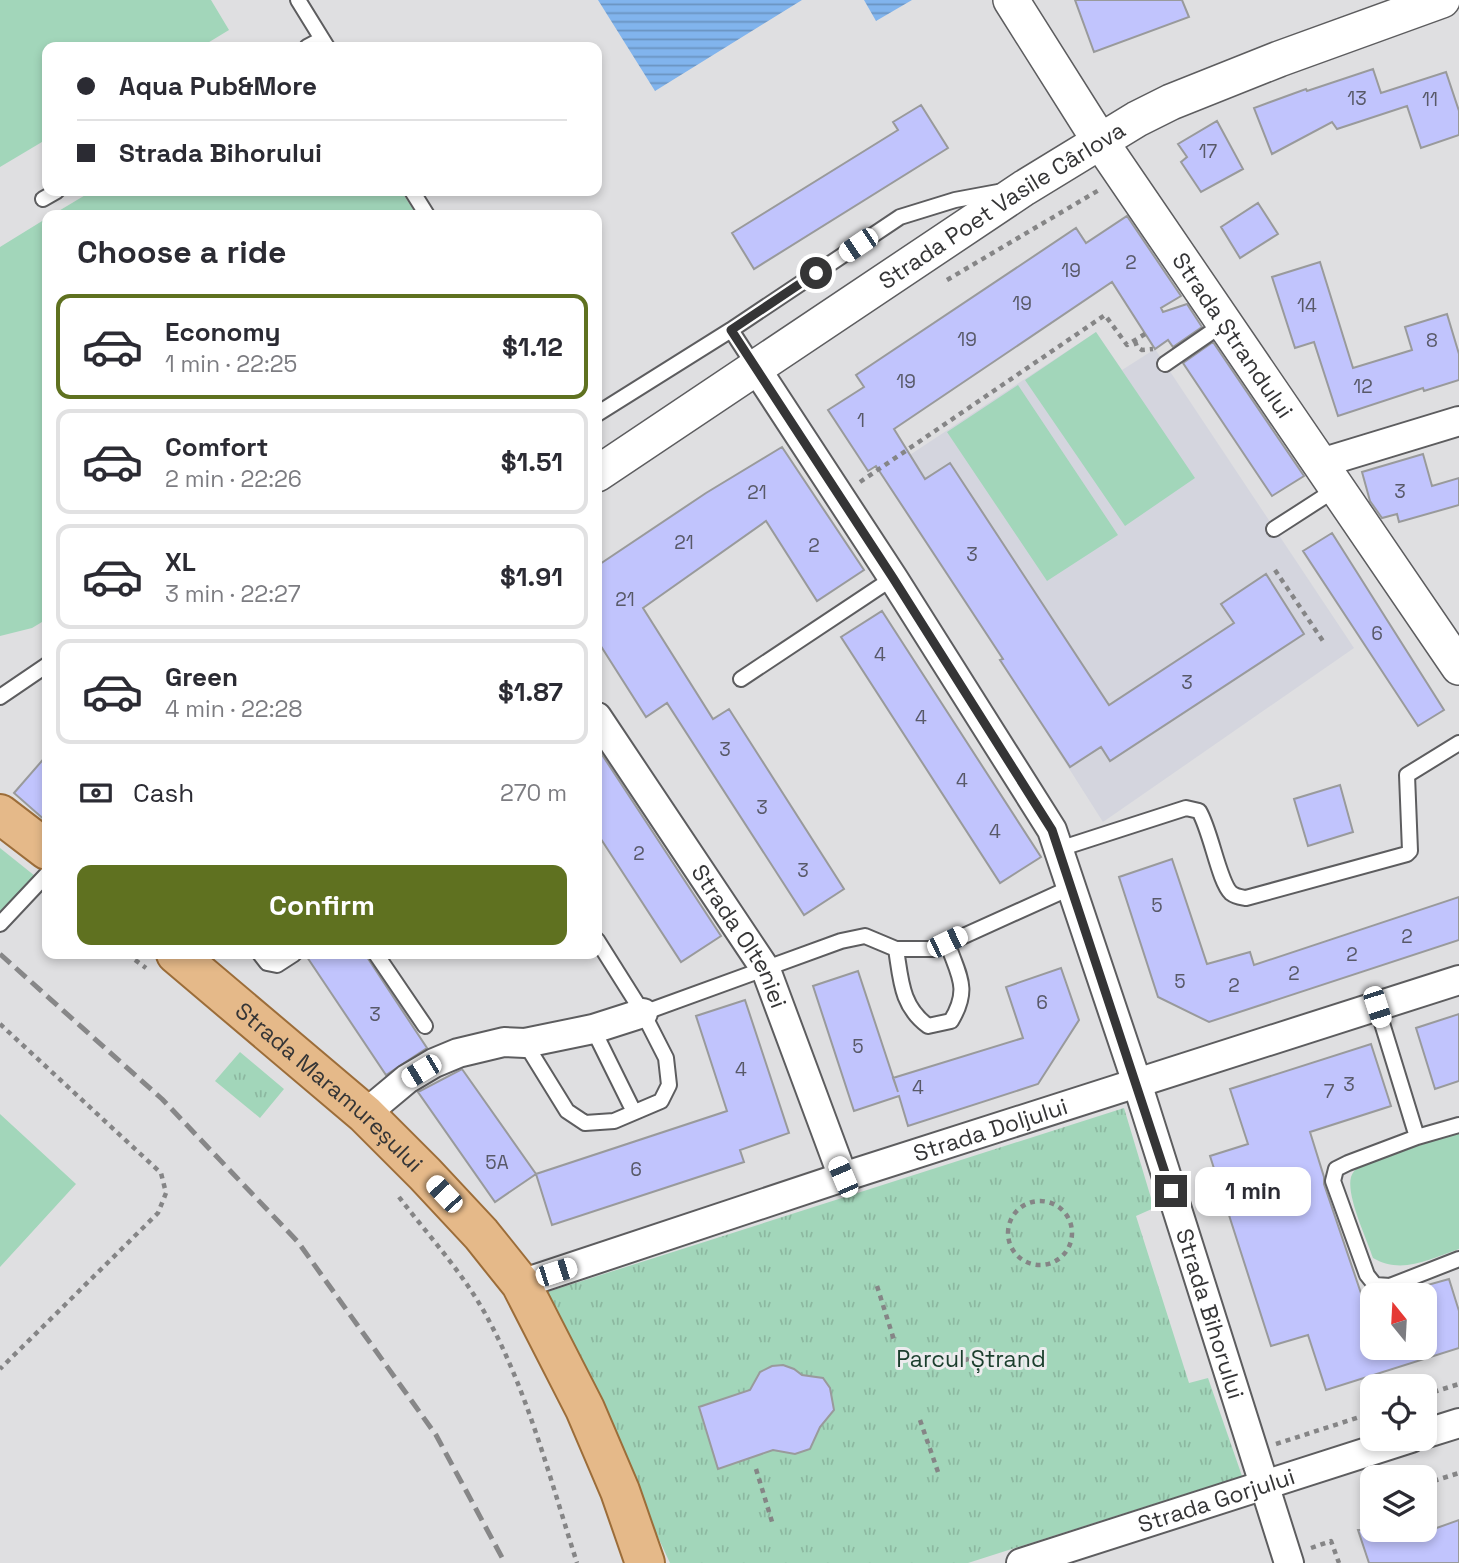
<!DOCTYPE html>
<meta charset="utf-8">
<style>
body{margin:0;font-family:"Space Grotesk",sans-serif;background:#f2f2f3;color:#2b2b33;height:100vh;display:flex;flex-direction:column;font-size:26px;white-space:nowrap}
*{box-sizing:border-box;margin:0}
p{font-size:23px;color:#7c7c81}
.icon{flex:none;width:38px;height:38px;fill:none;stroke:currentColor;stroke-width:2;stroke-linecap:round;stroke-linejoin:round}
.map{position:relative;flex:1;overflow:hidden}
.side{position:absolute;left:42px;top:210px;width:560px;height:749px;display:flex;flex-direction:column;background:#fff;border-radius:14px;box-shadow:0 4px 10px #0003}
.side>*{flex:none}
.top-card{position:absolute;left:42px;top:42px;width:560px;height:154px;border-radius:14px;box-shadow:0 4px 10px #0003;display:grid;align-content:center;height:154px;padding:0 35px;background:#fff}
.needle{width:46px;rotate:342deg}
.controls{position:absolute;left:1360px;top:1283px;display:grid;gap:14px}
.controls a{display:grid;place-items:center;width:77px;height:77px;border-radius:14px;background:#fff;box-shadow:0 4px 10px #0003;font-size:35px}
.end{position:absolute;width:32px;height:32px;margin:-16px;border:9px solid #353536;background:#fff;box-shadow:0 0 0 4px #fff}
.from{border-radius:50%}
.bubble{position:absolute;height:49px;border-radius:14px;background:#fff;box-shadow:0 4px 10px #0003;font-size:23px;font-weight:600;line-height:49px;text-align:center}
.car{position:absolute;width:21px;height:42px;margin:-21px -10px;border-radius:9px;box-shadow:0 0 5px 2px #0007;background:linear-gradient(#fff 24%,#345 0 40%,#fff 0 76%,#345 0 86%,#fff 0)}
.top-card b{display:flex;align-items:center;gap:24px;height:66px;font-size:26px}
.top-card b+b{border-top:2px solid #e1e1e2}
.top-card i{width:18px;height:18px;background:#2b2b33}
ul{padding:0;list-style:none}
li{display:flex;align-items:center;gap:21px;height:105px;margin:0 14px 10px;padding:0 21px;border:4px solid #e1e1e2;border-radius:14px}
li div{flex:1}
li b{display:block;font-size:26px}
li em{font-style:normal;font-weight:600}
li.selected{border-color:#5f7120}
li>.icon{width:63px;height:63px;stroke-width:1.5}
h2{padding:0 35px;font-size:32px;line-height:84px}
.pay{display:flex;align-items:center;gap:18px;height:77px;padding:0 35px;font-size:26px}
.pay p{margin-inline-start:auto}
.button{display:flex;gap:14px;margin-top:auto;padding:14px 35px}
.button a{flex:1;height:80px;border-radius:14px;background:#5f7120;color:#fff;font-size:28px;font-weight:600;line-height:80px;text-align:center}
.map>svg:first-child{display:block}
.built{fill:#d4d5de}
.grass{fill:#a2d6ba}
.park{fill:url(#park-tufts)}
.water{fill:url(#water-rules)}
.building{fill:#c1c4fd;stroke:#999a9b;stroke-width:2}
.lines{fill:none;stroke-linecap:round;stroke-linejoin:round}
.service-casing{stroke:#5d5d5f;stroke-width:18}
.minor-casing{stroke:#5d5d5f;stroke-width:32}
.tertiary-casing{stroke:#5d5d5f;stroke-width:38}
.primary-casing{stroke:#9c6d39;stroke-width:42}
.path{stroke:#858586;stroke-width:4.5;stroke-dasharray:5 5;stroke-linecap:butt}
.service{stroke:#fff;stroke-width:14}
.minor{stroke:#fff;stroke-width:28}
.tertiary{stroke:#fff;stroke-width:35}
.primary{stroke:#e5b989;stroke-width:38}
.rail{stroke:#878788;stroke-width:5;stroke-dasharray:14 7;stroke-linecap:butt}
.route{stroke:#353536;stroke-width:9}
.labels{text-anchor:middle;stroke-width:6;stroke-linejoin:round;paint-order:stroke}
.number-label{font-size:19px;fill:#585968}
.street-label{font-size:23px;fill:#353536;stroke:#ececee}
.park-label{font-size:23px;fill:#1b3e2d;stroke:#ececee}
</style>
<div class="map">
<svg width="1459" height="1563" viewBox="0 0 1459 1563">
<defs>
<pattern id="park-tufts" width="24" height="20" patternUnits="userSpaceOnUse" patternTransform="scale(1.75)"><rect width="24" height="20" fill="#a2d6ba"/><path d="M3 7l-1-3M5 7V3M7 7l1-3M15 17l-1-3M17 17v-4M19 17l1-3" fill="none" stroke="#8cb8a0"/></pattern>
<pattern id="water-rules" width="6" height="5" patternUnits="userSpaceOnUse" patternTransform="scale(1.75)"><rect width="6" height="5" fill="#81b4ed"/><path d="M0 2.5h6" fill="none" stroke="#6a93c1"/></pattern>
</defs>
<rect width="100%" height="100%" fill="#dfdfe1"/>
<path class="built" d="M1096,332l26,38 33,-21 199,299 -251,174 -103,-162 9,-5 -9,-14 -6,4 -113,-171z"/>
<path class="grass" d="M0,0h211l18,30 -28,17h-154v92l-47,28z
M92,191h309l16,24h-365z
M47,218v401l-15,9 -32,8v-389z
M1096,332l99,146 -70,48 -100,-146z
M1018,385l100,150 -71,46 -100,-149z
M0,848l35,28 -35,35z
M0,1114l76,70 -76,83z
M1459,1132v117c-30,10 -57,26 -86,9 -6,-19 -27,-62 -22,-81 3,-9 12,-14 20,-18z"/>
<path class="park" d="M240,1052l44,37 -24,29 -45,-37z
M1124,1108l30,100 -18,8 53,167 19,-5 34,98 -274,87h-298l-84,-181 -48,-87z"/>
<path class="water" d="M598,0h204l-147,91z
M864,0h48l-36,21z"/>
<path class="building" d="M1075,0h107l7,17 -95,35z
M1373,69l8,24 65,-21 13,39v24l-38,13 -14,-42 -70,23 -5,-7 -60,32 -18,-46 52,-19 1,2z
M921,105l27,43 -194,121 -22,-36 166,-103 -5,-8z
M1217,121l26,48 -42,23 -20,-30 6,-5 -9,-13z
M1258,203l20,31 -38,24 -19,-31z
M1127,216l54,80 -20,12 2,4 24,-8 15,23 -29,20 -5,-7 -13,9 -43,-67 -218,147 31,50 25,-16 159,242 125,-82 -13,-19 45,-30 38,60 -194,127 -9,-14 -31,20 -70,-107 3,-1 -127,-193 -8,5 -40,-61 36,-23 -8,-12 220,-147 10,15z
M1320,262l33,106 59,-18 -7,-23 42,-13 12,40v26l-35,11 -1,-3 -85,28 -24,-74 -19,6 -23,-71z
M1213,342l91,134 -32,20 -89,-133z
M782,447l82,123 -47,31 -51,-80 -123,87 70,111 16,-10 115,180 -40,26 -137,-212 -21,14 -49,-77v-74l109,-73z
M1423,454l9,32 27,-8v27l-60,17 -2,-8 -15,4 -12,-17 -8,-29z
M1332,533l112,177 -26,16 -115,-175z
M882,611l159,246 -41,26 -159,-246z
M597,747l124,189 -40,26 -84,-129z
M47,755v67l-33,-29z
M1340,785l13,47 -45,14 -14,-47z
M1172,859l35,105 43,-12 4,13 205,-68v43l-250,82 -51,-25 -39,-120z
M305,954h60l62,94 -41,27z
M1061,968l18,52 -41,64 -130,42 -9,-30 -45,15 -41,-125 45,-15 40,121 -5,-14 130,-40 -17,-51z
M745,1000l44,133 -49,17 4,12 -192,63 -16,-51 191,-63 -31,-95z
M1459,1014v67l-24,8 -19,-61z
M1371,1044l20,62 -81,26 14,45v7l41,121 7,-2v45h52v-62l25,-7 10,32v37l-133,42 -18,-55 -37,11 -61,-190 38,-12 -18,-55z
M462,1069l74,105 -41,28 -77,-110z
M783,1365l11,4 8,6 21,3 7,10 4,22 -14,17 -10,22 -15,5 -22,-4 -55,19 -19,-62 51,-17 10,-18 12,-6z
M1459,1520v43h-90l-11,-33h73z"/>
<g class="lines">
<g class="service-casing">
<path id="service" d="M298,0l29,47
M307,47l15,-8
M412,191l15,24
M43,199l14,-8
M731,330l24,37
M1165,364l58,-40
M597,414l134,-84 169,-113 55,-17 43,-8
M1274,529l62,-40
M741,679l152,-101
M0,697l47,-32
M1059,849l127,-41 13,3c12,20 20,71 32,82 5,4 9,4 15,5l161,-44 3,-3 -3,-76 52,-32
M0,924l47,-50
M896,949c5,31 5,57 32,77l23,-5c20,-33 7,-46 -4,-79
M260,954l7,9 10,2 17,-11
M376,954l49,72
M1377,1007l40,130 42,-12
M643,1013l198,-72 24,-5 31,13h39l137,-62
M593,1029l41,83
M525,1043l42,68 18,12 29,-2 47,-20 8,-16 -3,-27 -23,-45 -46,-73
M1417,1137l-69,26 -12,6 -3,12 34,94 8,10 15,1 69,-27"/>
</g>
<g class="minor-casing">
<g id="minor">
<path id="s1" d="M755,367l138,211 159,252 86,256 151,477"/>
<path d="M1321,463l138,-42"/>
<path id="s2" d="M597,717l169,253 77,207"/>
<path d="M365,1114l42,-35 27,-16 24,-10 46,-11 21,1 68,-14 50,-16"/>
<path id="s3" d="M521,1284l322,-107 616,-197"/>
<path d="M1424,1434l35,-11"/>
<path id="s4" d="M1021,1563l390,-125"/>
</g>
</g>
<g class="tertiary-casing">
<g id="tertiary">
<path id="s5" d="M1011,0l89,141 359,526"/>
<path id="s6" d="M597,474l427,-286 113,-69 34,-17 108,-43 163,-59"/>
</g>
</g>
<g class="primary-casing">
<g id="primary">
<path d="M0,814l47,36"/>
<path id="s7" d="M176,954l189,160 60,60 56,60 40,50 64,125 35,82 25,72"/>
</g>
</g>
<path class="path" d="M947,280l152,-90
M1135,341l2,6 5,3 11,-1
M860,482l245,-167 22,30 18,-11
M1275,570l50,74
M127,954l19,14
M0,1024l161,149 5,20 -8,20 -158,156
M399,1197c29,38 65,77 88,120 41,75 64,165 90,246
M1008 1233a32 32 0 1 1 64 0a32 32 0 1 1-64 0Z
M877,1286l17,54
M945,1366l50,-15
M1424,1395l35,-11
M920,1420l18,52
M1276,1444l96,-31
M756,1469l17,56
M1424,1484l35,-11
M1311,1548l20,-7 8,22"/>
<use href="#service" class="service"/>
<use href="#minor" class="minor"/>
<use href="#tertiary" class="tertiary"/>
<use href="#primary" class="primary"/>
<path class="rail" d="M0,954l162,145 136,143 138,193 69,128"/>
</g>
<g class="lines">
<path class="route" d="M816,273l-85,57 162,248 159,252 119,361"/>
</g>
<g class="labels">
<g class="number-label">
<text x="1357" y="105">13</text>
<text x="1430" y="106">11</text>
<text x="1208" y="158">17</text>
<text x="1131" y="269">2</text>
<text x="1071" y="277">19</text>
<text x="1022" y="310">19</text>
<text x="1307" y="312">14</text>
<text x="967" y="346">19</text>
<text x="1432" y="347">8</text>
<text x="906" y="388">19</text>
<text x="1363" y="393">12</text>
<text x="861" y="427">1</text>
<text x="1400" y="498">3</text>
<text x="757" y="499">21</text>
<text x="684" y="549">21</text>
<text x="814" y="552">2</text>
<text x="972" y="561">3</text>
<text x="625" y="606">21</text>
<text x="1377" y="640">6</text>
<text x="880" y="661">4</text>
<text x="1187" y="689">3</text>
<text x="921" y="724">4</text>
<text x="725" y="756">3</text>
<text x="962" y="787">4</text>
<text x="762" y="814">3</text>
<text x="995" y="838">4</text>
<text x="639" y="860">2</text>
<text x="803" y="877">3</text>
<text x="1157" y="912">5</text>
<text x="1407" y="943">2</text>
<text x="1352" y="961">2</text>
<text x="1294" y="980">2</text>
<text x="1180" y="988">5</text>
<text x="1234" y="992">2</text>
<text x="1042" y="1009">6</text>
<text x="375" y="1021">3</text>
<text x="858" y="1053">5</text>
<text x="741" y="1076">4</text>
<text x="1349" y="1091">3</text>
<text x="918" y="1094">4</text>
<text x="1329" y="1098">7</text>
<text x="497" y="1169">5A</text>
<text x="636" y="1176">6</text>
</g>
<g class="street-label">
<text dy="8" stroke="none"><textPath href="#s6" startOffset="486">Strada Poet Vasile Cârlova</textPath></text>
<text dy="8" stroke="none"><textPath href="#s5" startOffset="402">Strada Ștrandului</textPath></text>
<text dy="8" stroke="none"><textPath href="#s2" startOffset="262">Strada Olteniei</textPath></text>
<text dy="8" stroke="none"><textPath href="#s7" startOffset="203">Strada Maramureșului</textPath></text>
<text dy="8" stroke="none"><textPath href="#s3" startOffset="494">Strada Doljului</textPath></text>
<text dy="8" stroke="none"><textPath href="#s1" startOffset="1059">Strada Bihorului</textPath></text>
<text dy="8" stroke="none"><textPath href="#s4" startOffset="205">Strada Gorjului</textPath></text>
</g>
<g class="park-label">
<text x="971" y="1367">Parcul Ștrand</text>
</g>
</g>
</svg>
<div class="controls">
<a><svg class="needle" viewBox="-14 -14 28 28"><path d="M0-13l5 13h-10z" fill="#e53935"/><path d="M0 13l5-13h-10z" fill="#7c7c81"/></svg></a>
<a><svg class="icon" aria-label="locate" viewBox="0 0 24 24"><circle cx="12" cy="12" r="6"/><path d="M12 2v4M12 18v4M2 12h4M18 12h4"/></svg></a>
<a><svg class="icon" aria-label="layers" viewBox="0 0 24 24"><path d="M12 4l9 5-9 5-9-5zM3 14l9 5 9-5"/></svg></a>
</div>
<i class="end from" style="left:816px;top:273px"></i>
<i class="end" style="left:1171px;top:1191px"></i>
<div class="bubble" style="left:1195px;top:1167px;width:116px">1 min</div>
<i class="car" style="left:858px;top:245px;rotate:236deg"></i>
<i class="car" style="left:947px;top:942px;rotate:64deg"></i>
<i class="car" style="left:1377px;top:1007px;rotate:162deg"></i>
<i class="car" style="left:421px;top:1071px;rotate:239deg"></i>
<i class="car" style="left:843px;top:1177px;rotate:337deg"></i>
<i class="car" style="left:444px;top:1194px;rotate:317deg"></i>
<i class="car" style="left:556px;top:1272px;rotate:72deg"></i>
<div class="top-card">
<b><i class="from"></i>Aqua Pub&amp;More</b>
<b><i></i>Strada Bihorului</b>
</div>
<section class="side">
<h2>Choose a ride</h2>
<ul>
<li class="selected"><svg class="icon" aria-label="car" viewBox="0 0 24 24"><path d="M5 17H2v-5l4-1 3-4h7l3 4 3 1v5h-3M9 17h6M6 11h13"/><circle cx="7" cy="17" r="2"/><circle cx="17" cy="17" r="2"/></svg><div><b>Economy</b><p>1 min · 22:25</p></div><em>$1.12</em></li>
<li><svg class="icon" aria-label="car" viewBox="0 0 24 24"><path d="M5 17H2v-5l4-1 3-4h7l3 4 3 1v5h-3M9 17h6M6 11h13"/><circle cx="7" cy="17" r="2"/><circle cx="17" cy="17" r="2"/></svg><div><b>Comfort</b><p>2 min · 22:26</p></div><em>$1.51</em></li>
<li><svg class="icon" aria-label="car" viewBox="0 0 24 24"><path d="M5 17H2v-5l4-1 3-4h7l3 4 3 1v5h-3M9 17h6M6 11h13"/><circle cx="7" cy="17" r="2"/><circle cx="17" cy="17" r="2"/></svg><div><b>XL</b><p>3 min · 22:27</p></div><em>$1.91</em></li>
<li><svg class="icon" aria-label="car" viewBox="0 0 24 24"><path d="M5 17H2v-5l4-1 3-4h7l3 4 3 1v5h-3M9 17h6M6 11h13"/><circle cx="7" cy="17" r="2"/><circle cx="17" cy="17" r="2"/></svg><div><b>Green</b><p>4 min · 22:28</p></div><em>$1.87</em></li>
</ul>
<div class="pay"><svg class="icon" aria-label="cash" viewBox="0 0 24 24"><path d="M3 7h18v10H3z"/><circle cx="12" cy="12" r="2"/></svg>Cash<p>270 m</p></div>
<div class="button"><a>Confirm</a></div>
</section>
</div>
